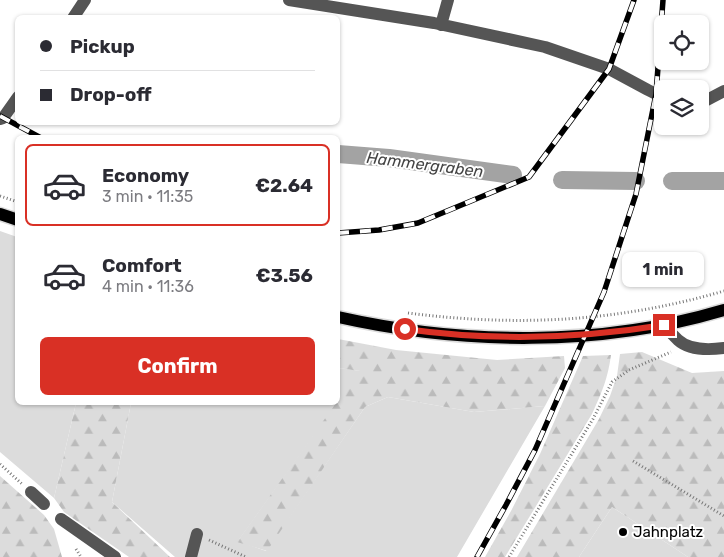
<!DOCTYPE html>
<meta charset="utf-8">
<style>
body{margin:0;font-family:Rubik,sans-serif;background:#f2f2f3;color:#2b2b33;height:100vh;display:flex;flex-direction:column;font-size:19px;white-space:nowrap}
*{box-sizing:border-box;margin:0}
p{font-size:16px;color:#7c7c81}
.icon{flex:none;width:28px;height:28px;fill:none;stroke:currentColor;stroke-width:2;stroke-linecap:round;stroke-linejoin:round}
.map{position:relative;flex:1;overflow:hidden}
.panel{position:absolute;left:15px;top:135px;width:325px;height:270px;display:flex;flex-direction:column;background:#fff;border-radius:8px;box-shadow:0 1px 4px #0004}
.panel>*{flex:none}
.hud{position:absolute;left:15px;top:15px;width:325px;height:110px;border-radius:8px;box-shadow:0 1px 4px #0004;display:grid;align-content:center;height:110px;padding:0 25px;background:#fff}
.tools{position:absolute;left:654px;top:15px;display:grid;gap:10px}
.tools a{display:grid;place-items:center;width:55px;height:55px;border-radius:8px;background:#fff;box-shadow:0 1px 4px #0004;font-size:25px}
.end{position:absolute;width:22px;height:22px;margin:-11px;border:6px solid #d93025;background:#fff;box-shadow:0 0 0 2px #fff}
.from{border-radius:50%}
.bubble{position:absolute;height:35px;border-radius:8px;background:#fff;box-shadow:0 1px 4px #0004;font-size:16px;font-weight:700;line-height:35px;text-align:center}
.hud b{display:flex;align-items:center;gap:18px;height:48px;font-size:19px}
.hud b+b{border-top:1px solid #e1e1e2}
.hud i{width:12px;height:12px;background:#2b2b33}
ul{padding:9px 0 0;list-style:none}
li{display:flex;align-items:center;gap:15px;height:82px;margin:0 10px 8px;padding:0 15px;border:2px solid transparent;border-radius:8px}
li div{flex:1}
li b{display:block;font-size:19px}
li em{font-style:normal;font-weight:700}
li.current{border-color:#d93025}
li>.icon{width:45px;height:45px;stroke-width:1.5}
.cta{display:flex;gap:10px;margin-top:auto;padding:10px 25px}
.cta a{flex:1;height:58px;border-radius:8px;background:#d93025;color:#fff;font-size:20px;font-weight:700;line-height:58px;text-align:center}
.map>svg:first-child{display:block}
.green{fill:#dcdcdc}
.forest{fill:url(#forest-firs)}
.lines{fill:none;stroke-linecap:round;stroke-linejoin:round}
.canal{stroke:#a3a3a3;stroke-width:18}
.major-casing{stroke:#dbdbdb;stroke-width:15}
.path{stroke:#777;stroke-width:3;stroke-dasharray:1 2.5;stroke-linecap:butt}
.minor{stroke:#555;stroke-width:12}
.major{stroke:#000;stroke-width:12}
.rail-casing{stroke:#000;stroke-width:5.5}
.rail{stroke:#fff;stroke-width:4;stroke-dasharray:11;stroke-linecap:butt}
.route{stroke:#d93025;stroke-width:6}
.poi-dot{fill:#000;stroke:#fff;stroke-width:2}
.labels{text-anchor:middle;stroke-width:4;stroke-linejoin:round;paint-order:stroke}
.poi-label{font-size:15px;fill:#000;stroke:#fff;text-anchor:start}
.water-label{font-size:16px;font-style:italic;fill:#444;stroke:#fff}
</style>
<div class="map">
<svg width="724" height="557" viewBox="0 0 724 557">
<defs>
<pattern id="forest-firs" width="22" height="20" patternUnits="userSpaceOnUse" patternTransform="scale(1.25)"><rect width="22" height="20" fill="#dcdcdc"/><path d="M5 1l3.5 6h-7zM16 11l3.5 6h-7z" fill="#bbb"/></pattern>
</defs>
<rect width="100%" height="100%" fill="#fff"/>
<path class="green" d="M0,231l17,6 1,165 58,1 -22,95 -54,-46z
M338,368l23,3 -23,30z
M388,397l86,15 71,-6 -88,151h-282l-63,-55 19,-99h206l-99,138 28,10 99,-144z
M612,507l76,50h-109z"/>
<path class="forest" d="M338,339l58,11 101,10 67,-4 1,12 -20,38 -71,6 -86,-15 -23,10 -98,144 -30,-9 104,-146 19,-25 -22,-3z
M642,352l50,21 32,-2v186h-36l-76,-50 -33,50h-62l82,-138 11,-23 7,-20 3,-22z
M611,355c-3,23 -9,37 -19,59l-87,143h-20l26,-46 29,-57 43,-98z
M76,403h55l-19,99 58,55h-41l-65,-45 -10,-14z
M0,476l44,39 10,14 8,28h-62z"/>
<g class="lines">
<path class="canal" d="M338,154l51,4 124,17
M562,180l74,1
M672,181h52"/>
<g class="major-casing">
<path id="major" d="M0,214l18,6
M338,317c125,28 262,30 386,-7"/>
</g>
<path class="path" d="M0,196l18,6
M408,313c110,14 209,9 316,-22
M633,461l91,55
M0,464l22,20
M209,540l37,17
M76,549l5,8
M509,557l84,-138 19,-37 17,-12 42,-18"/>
<path class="minor" d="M289,0l145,23 111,24 64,22 39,21 8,4 6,1
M73,18l12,-18
M441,25l7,-25
M700,100l5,1 19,-10
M0,119l3,-1 15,-21
M664,325c4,5 9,10 14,15 11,10 31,10 46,8
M31,492l13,12
M61,519l54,38
M191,557l6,-23"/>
<use href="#major" class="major"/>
<g class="rail-casing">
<path id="rail" d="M0,116l41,22
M338,233l41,-3 39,-7 111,-46 80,-108 25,-69
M477,557l29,-52 29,-55 69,-158 32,-98 20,-100 7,-94"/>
</g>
<use href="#rail" class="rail"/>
</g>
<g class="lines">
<path class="route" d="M405,329c86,12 173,10 259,-4"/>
</g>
<circle class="poi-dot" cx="623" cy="532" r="5"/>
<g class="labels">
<g class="poi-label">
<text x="633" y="537">Jahnplatz</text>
</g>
<g class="water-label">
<text transform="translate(425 164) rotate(7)" y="6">Hammergraben</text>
</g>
</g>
</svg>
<div class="tools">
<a><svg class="icon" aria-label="locate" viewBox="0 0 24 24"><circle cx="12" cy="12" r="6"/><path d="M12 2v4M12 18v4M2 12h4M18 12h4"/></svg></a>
<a><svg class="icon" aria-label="layers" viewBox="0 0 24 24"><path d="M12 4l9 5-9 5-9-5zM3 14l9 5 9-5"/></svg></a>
</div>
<i class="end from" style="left:405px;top:329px"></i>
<i class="end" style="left:664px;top:325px"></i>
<div class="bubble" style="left:622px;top:252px;width:82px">1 min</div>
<div class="hud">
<b><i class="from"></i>Pickup</b>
<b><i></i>Drop-off</b>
</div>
<section class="panel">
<ul>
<li class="current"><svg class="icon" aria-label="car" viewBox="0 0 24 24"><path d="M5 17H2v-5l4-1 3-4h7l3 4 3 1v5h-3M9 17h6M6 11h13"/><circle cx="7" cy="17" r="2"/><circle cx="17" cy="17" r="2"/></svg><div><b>Economy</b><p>3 min · 11:35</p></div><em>€2.64</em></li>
<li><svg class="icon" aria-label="car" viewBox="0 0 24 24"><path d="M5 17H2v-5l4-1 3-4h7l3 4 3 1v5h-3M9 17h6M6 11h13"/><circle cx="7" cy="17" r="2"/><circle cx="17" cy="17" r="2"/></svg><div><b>Comfort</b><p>4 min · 11:36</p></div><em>€3.56</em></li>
</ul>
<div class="cta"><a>Confirm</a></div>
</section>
</div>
